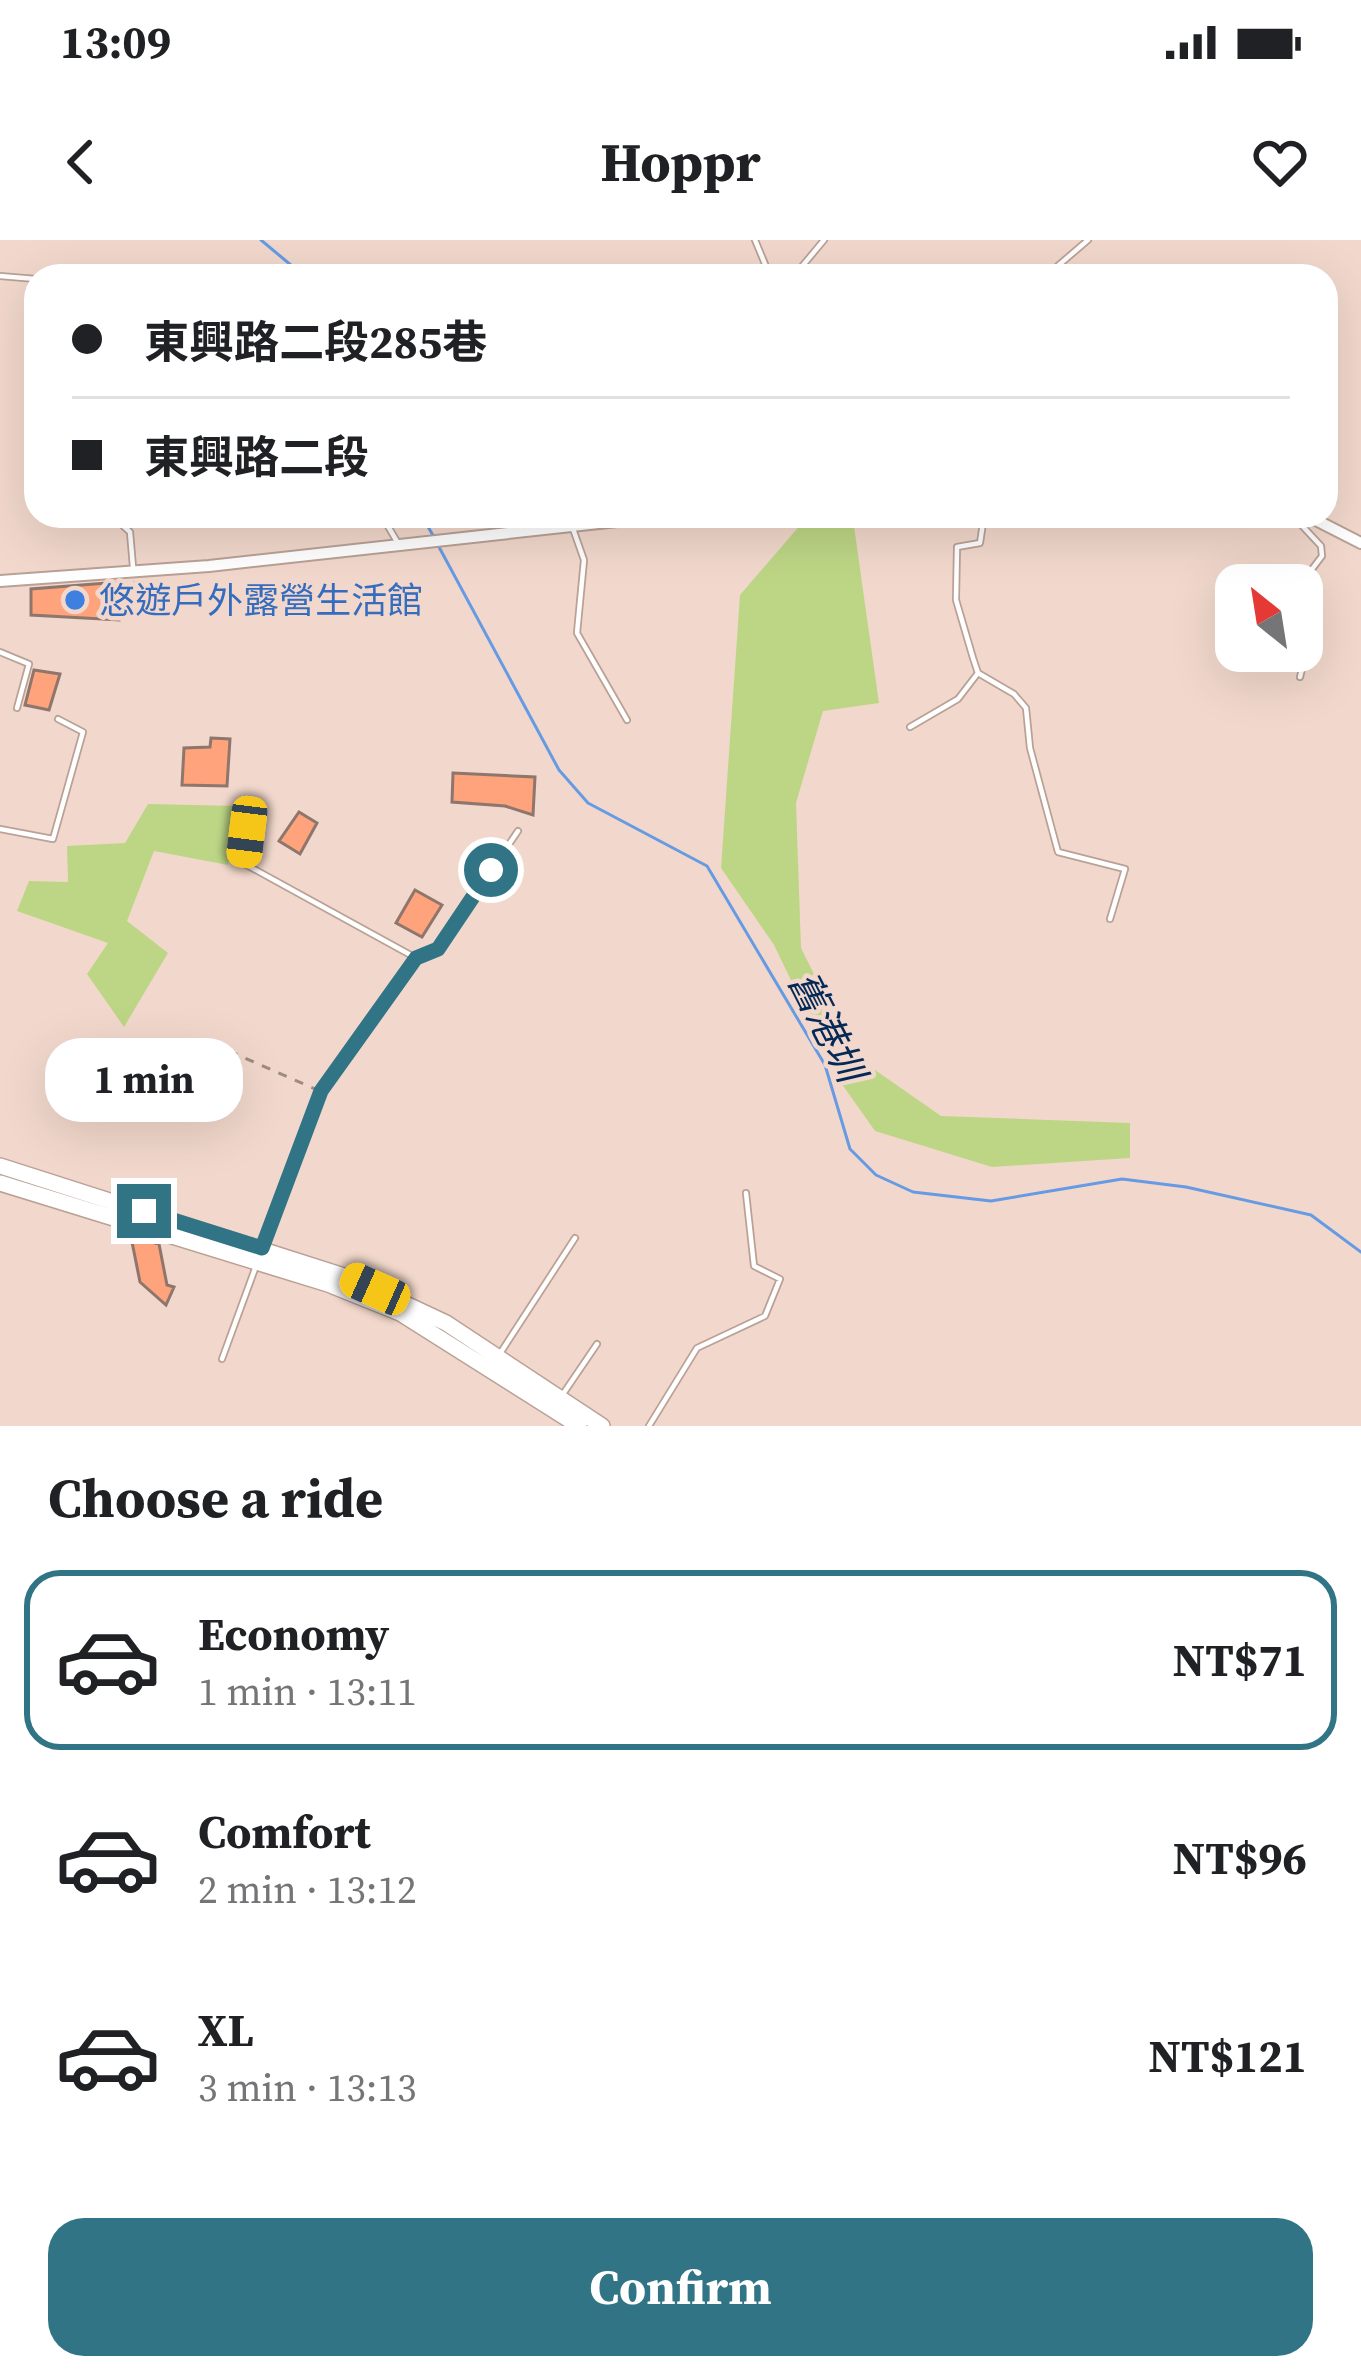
<!DOCTYPE html>
<meta charset="utf-8">
<style>
body{margin:0;font-family:"Source Serif 4","Noto Sans TC",serif;background:#f2f2f2;color:#202124;height:100vh;display:flex;flex-direction:column;font-size:45px;white-space:nowrap}
*{box-sizing:border-box;margin:0}
p{font-size:39px;color:#757577}
.icon{flex:none;width:66px;height:66px;fill:none;stroke:currentColor;stroke-width:2;stroke-linecap:round;stroke-linejoin:round}
.map{position:relative;height:1186px;overflow:hidden}
.panel{display:flex;flex-direction:column;background:#fff;flex:1}
.panel>*{flex:none}
.guide{position:absolute;left:24px;top:24px;width:1314px;height:264px;border-radius:36px;box-shadow:0 12px 48px #0002;display:grid;align-content:center;height:264px;padding:0 48px;background:#fff}
.needle{width:78px;rotate:330deg}
.fabs{position:absolute;left:1215px;top:324px;display:grid;gap:24px}
.fabs a{display:grid;place-items:center;width:108px;height:108px;border-radius:24px;background:#fff;box-shadow:0 12px 48px #0002;font-size:60px}
.end{position:absolute;width:54px;height:54px;margin:-27px;border:15px solid #317485;background:#fff;box-shadow:0 0 0 6px #fff}
.from{border-radius:50%}
.bubble{position:absolute;height:84px;border-radius:36px;background:#fff;box-shadow:0 12px 48px #0002;font-size:39px;font-weight:700;line-height:84px;text-align:center}
.car{position:absolute;width:36px;height:72px;margin:-36px -18px;border-radius:15px;box-shadow:0 0 9px 3px #0007;background:linear-gradient(#f5c518 24%,#345 0 40%,#f5c518 0 76%,#345 0 86%,#f5c518 0)}
.guide b{display:flex;align-items:center;gap:42px;height:114px;font-size:45px}
.guide b+b{border-top:3px solid #e0e0e0}
.guide i{width:30px;height:30px;background:#202124}
ul{padding:0;list-style:none}
li{display:flex;align-items:center;gap:36px;height:180px;margin:0 24px 18px;padding:0 24px;border:6px solid transparent;border-radius:36px}
li div{flex:1}
li b{display:block;font-size:45px}
li em{font-style:normal;font-weight:700}
li.current{border-color:#317485}
li>.icon{width:108px;height:108px;stroke-width:1.5}
h2{padding:0 48px;font-size:54px;line-height:144px}
.primary-button{display:flex;gap:24px;margin-top:auto;padding:24px 48px}
.primary-button a{flex:1;height:138px;border-radius:36px;background:#317485;color:#fff;font-size:48px;font-weight:700;line-height:138px;text-align:center}
.status{display:flex;justify-content:space-between;align-items:center;height:84px;padding:0 60px;background:#fff;direction:ltr}
.status svg{height:33px;fill:currentColor}
header{display:flex;justify-content:space-between;align-items:center;height:156px;padding:0 48px;background:#fff;font-size:54px;font-weight:700}
.map>svg:first-child{display:block}
.green{fill:#bdd685}
.lines{fill:none;stroke-linecap:round;stroke-linejoin:round}
.stream{stroke:#669be4;stroke-width:3}
.building{fill:#fea37b;stroke:#8e766c;stroke-width:3}
.lane-casing{stroke:#baa196;stroke-width:8}
.street-casing{stroke:#baa196;stroke-width:14}
.secondary-casing{stroke:#baa196;stroke-width:18}
.path{stroke:#9e8b82;stroke-width:3;stroke-dasharray:9 9;stroke-linecap:butt}
.lane{stroke:#fff;stroke-width:4.5}
.street{stroke:#fff;stroke-width:10}
.secondary{stroke:#fff;stroke-width:15}
.route{stroke:#317485;stroke-width:15}
.shop-dot{fill:#3f7fe0;stroke:#f2d8cc;stroke-width:4.5}
.labels{text-anchor:middle;stroke-width:9;stroke-linejoin:round;paint-order:stroke}
.shop-label{font-size:36px;fill:#366cbe;stroke:#f2d8cc;text-anchor:start}
.water-label{font-size:39px;font-style:italic;fill:#052957;stroke:#f2d8cc}
</style>
<div class="status"><b>13:09</b><svg viewBox="0 0 49 12"><path d="M0 12V9h3v3zM5 12V6h3v6zM10 12V3h3v9zM15 12V0h3v12zM26 1h20v11H26zM47 4h2v5h-2z"/></svg></div>
<header><svg class="icon" aria-label="back" viewBox="0 0 24 24"><path d="M15 5l-7 7 7 7"/></svg>Hoppr<svg class="icon" aria-label="heart" viewBox="0 0 24 24"><path d="M12 20l-8-8c-3-5 5-10 8-4 3-6 11-1 8 4z"/></svg></header>
<div class="map">
<svg width="1361" height="1186" viewBox="0 0 1361 1186">
<rect width="100%" height="100%" fill="#f2d8cc"/>
<path class="green" d="M808,276l45,3 26,184 -56,8 -27,92 5,145 54,108 86,60 189,7v35l-138,9 -117,-36 -36,-51 -65,-135 -53,-77 19,-273z
M148,564l91,2 -11,59 -74,-14 -27,70 41,32 -44,74 -37,-53 21,-31 -91,-32 12,-30 39,1 -1,-36 58,-3z"/>
<g class="lines">
<path class="stream" d="M261,0l43,36
M422,276l13,23
M439,307l120,223 29,33 119,63 118,199 25,84 26,26 37,17 78,9 131,-22 64,8 125,28 50,37"/>
</g>
<path class="building" d="M119,342v38l-88,-5v-26z
M34,430l26,4 -11,36 -24,-5z
M211,498l19,1 -3,47 -45,-1 2,-37 26,-1z
M453,533l82,4 -2,38 -28,-9 -53,-4z
M299,572l18,11 -17,31 -21,-13z
M415,650l27,15 -20,32 -26,-14z
M131,997l28,7 8,41 7,2 -8,18 -26,-23z"/>
<g class="lines">
<g class="lane-casing">
<path id="lane" d="M755,0l15,36
M0,36l36,3
M794,36l30,-36
M1046,36l42,-36
M112,276l18,16 3,35
M382,276l17,29
M984,276l-4,27 -23,4 -1,53 17,58 5,15 36,21 12,14 4,40 28,104 67,17 -15,50
M1293,276l28,30 1,10 -22,29
M572,286l12,34 -7,73 50,87
M0,412l29,12 -12,44
M1300,437l6,-24 -4,-21
M910,487l48,-28 20,-26
M251,561l-8,62 173,95
M0,589l53,10 30,-107 -25,-13
M264,1004l57,-153 95,-133 22,-9 80,-118
M501,1112l74,-114
M222,1119l34,-93
M563,1154l34,-50
M649,1186l48,-78 68,-32 15,-37 -26,-13 -8,-73"/>
</g>
<g class="street-casing">
<path id="street" d="M1308,276l53,27
M0,341l209,-15 454,-50"/>
</g>
<g class="secondary-casing">
<path id="secondary" d="M0,926l350,112 96,45 156,103
M0,943l328,101 72,29 179,113"/>
</g>
<path class="path" d="M135,341l3,23
M229,811l86,38"/>
<use href="#lane" class="lane"/>
<use href="#street" class="street"/>
<use href="#secondary" class="secondary"/>
</g>
<g class="lines">
<path class="route" d="M144,971l118,37 59,-157 95,-133 22,-9 53,-79"/>
</g>
<circle class="shop-dot" cx="75" cy="360" r="12"/>
<g class="labels">
<g class="shop-label">
<text x="99" y="373">悠遊戶外露營生活館</text>
</g>
<g class="water-label">
<text transform="translate(827 786) rotate(63)" y="14">舊港圳</text>
</g>
</g>
</svg>
<div class="fabs">
<a><svg class="needle" viewBox="-14 -14 28 28"><path d="M0-13l5 13h-10z" fill="#e53935"/><path d="M0 13l5-13h-10z" fill="#757577"/></svg></a>
</div>
<i class="end from" style="left:491px;top:630px"></i>
<i class="end" style="left:144px;top:971px"></i>
<div class="bubble" style="left:45px;top:798px;width:198px">1 min</div>
<i class="car" style="left:247px;top:592px;rotate:187deg"></i>
<i class="car" style="left:375px;top:1049px;rotate:294deg"></i>
<div class="guide">
<b><i class="from"></i>東興路二段285巷</b>
<b><i></i>東興路二段</b>
</div>
</div>
<section class="panel">
<h2>Choose a ride</h2>
<ul>
<li class="current"><svg class="icon" aria-label="car" viewBox="0 0 24 24"><path d="M5 17H2v-5l4-1 3-4h7l3 4 3 1v5h-3M9 17h6M6 11h13"/><circle cx="7" cy="17" r="2"/><circle cx="17" cy="17" r="2"/></svg><div><b>Economy</b><p>1 min · 13:11</p></div><em>NT$71</em></li>
<li><svg class="icon" aria-label="car" viewBox="0 0 24 24"><path d="M5 17H2v-5l4-1 3-4h7l3 4 3 1v5h-3M9 17h6M6 11h13"/><circle cx="7" cy="17" r="2"/><circle cx="17" cy="17" r="2"/></svg><div><b>Comfort</b><p>2 min · 13:12</p></div><em>NT$96</em></li>
<li><svg class="icon" aria-label="car" viewBox="0 0 24 24"><path d="M5 17H2v-5l4-1 3-4h7l3 4 3 1v5h-3M9 17h6M6 11h13"/><circle cx="7" cy="17" r="2"/><circle cx="17" cy="17" r="2"/></svg><div><b>XL</b><p>3 min · 13:13</p></div><em>NT$121</em></li>
</ul>
<div class="primary-button"><a>Confirm</a></div>
</section>
